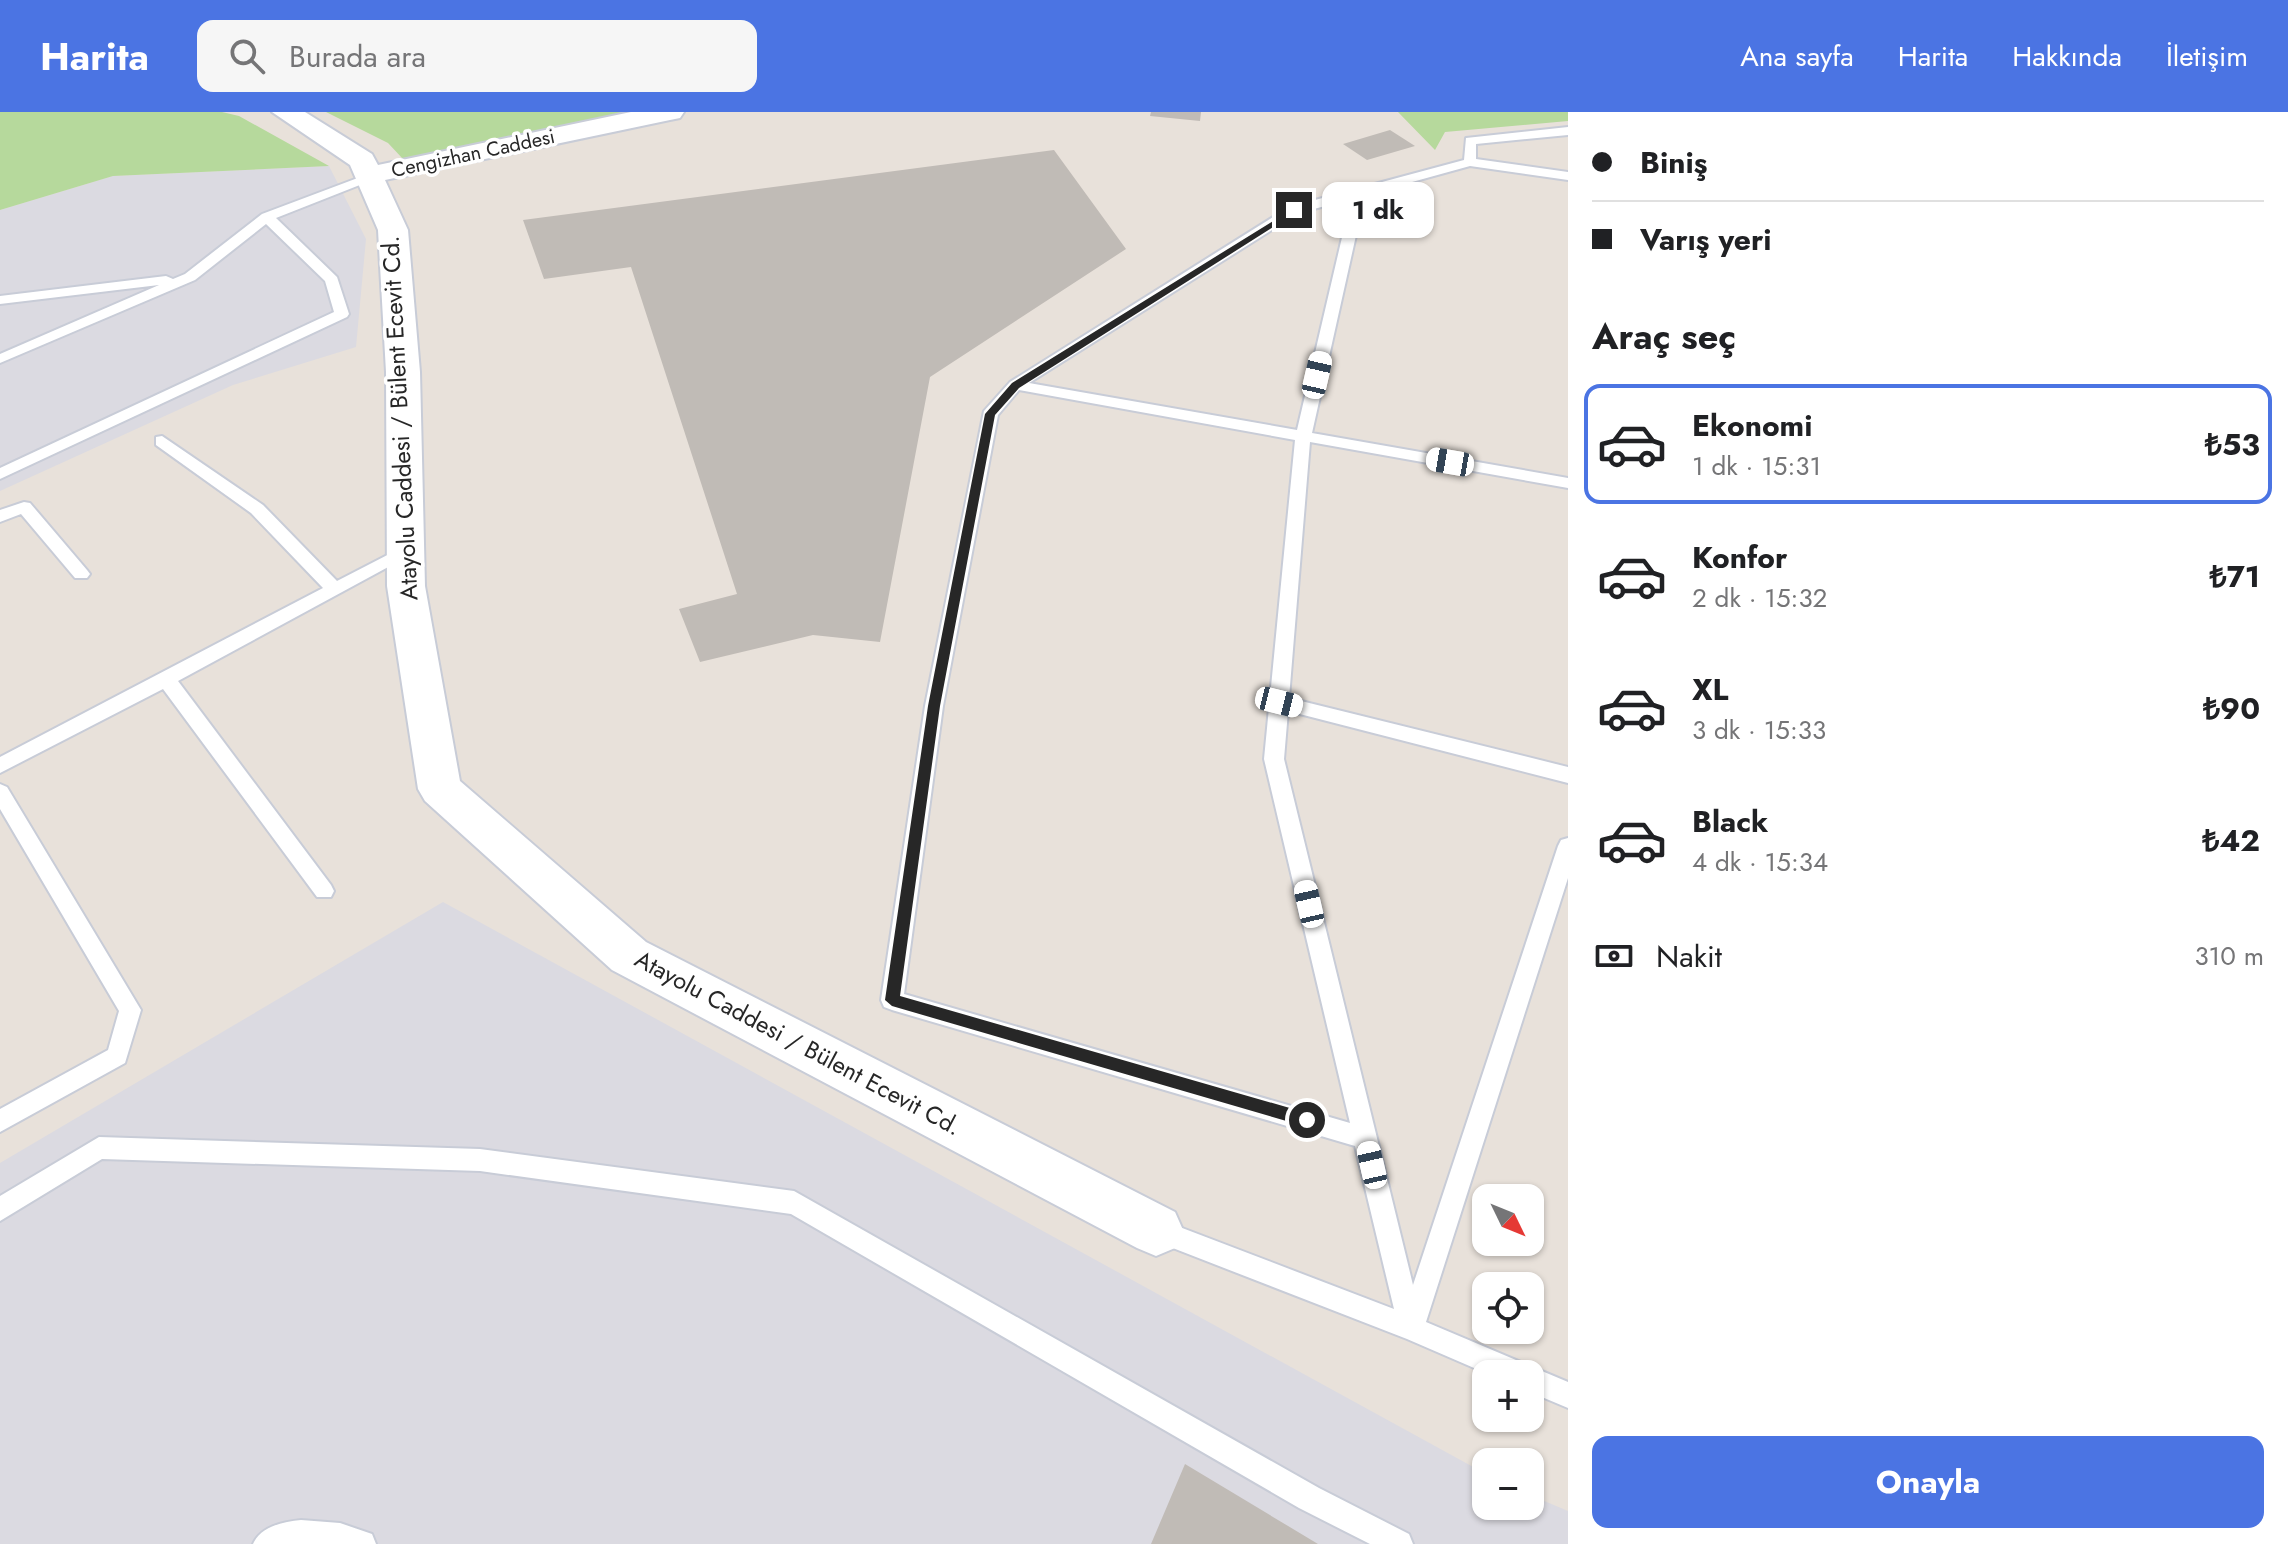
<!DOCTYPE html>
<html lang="tr">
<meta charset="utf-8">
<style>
body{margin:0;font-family:Jost,sans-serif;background:#f6f6f6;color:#202124;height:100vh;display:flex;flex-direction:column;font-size:30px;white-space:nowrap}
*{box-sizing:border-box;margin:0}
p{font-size:26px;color:#757577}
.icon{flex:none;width:44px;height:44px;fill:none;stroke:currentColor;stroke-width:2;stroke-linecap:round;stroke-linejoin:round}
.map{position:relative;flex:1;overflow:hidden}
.side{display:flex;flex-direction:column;background:#fff;width:720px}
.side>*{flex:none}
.banner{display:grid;align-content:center;height:176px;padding:0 24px;background:#fff}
.needle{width:52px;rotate:133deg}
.controls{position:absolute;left:1472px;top:1072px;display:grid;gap:16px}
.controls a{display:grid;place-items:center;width:72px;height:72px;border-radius:16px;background:#fff;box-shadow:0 2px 6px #0004;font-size:40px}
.end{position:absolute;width:36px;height:36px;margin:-18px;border:10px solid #272727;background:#fff;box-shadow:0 0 0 4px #fff}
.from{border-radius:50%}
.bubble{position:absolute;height:56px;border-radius:16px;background:#fff;box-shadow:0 2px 6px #0004;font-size:26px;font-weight:700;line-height:56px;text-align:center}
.car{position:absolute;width:24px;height:48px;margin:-24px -12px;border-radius:10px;box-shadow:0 0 6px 2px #0007;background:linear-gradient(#fff 24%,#345 0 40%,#fff 0 76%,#345 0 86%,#fff 0)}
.banner b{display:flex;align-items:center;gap:28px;height:76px;font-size:30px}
.banner b+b{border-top:2px solid #e0e0e0}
.banner i{width:20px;height:20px;background:#202124}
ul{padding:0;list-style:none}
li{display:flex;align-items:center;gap:24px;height:120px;margin:0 16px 12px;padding:0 8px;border:4px solid transparent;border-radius:16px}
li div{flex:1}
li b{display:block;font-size:30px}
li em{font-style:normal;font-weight:700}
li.active{border-color:#4b74e3}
li>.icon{width:72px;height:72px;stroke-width:1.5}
h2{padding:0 24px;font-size:36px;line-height:96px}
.pay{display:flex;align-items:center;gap:20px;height:88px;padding:0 24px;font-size:30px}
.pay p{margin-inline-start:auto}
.cta{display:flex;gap:16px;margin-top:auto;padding:16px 24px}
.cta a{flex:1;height:92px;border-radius:16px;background:#4b74e3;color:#fff;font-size:32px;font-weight:700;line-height:92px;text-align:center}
header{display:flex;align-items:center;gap:48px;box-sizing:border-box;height:112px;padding:0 40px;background:#4b74e3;color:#fff}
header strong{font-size:38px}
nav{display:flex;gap:44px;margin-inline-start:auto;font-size:28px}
.search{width:560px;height:72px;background:#f6f6f6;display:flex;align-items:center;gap:20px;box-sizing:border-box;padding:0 28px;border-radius:16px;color:#757577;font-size:30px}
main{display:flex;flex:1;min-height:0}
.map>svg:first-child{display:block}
.industrial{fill:#dbdae1}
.green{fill:#b6d99c}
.building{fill:#c0bbb6}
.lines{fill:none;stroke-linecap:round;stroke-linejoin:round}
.lane-casing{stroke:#c8ccd7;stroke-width:4}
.secondary-casing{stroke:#c8ccd7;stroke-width:4}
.lane{fill:#fff;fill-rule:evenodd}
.secondary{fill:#fff;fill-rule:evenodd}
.route{fill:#272727}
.labels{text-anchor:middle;stroke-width:7;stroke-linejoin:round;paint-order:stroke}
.far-street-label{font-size:20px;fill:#272727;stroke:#fff}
.street-label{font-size:24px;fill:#272727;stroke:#fff}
</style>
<header>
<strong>Harita</strong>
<div class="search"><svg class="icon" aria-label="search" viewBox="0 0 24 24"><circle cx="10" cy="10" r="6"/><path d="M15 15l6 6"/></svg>Burada ara</div>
<nav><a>Ana sayfa</a><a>Harita</a><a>Hakkında</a><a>İletişim</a></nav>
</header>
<main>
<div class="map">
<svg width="1568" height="1432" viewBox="0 0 1568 1432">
<rect width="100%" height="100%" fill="#e8e1da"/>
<path class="industrial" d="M329,54l37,73 -10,108 -123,38 -233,106v-281l113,-34z
M443,790l1043,572v32h44v-11l38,16v33h-1568v-381z"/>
<path class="green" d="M0,0h222l17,4 90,50 -216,10 -113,34z
M326,0h308l-231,47 -15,-16z
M1398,0h170v9l-123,11 -10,18z"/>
<path class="building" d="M1151,0h50l-1,9 -50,-5z
M1390,18l25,16 -48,14 -24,-16z
M1054,38l72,99 -196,128 -50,265 -67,-7 -113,27 -21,-53 58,-15 -106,-327 -87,12 -21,-59z
M1185,1352l133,80h-167z"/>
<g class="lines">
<g class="lane-casing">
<path id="lane" d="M1568,15v8l-92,9v15l92,13v8l-98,-14 -105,29 -53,238 256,45v10l-258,-46 -21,256 279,69v16l-280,-72 -4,48 129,526 145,-439 3,-6 7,-2v40l-142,444 142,60v26l-38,-16v-18h-42l-81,-35 -260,-101 -3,-8 3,-8 9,-4 238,91 -39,-163 -463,-136 -8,-3 -3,-7 44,-294 59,-295 26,-29 279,-175 175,-47 2,-22zM1351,87l-54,231 -268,-47 270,-170zM1019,278l276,50 -31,319 86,364 -446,-129 39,-288 55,-291z
M363,64l12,3 -99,39 61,59 12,37 -2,3 -347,162v-11l334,-156 -9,-31 -59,-57 -71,56 -195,83v-9l159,-69 -159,19v-8l166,-20 7,3 12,-5 77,-60z
M162,324l101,69 74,76 62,-32h12l3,4 -236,128 153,204 3,6 -3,6h-14l-154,-208 -163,84v-16l323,-169 -72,-75 -95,-68v-8z
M24,390l6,1 57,67 3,4 -3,4h-12l-54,-64 -21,8v-12z
M0,672l7,3 134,223 -16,53 -125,69v-23l108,-59 11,-39 -119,-202z
M99,1025l381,12 314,42 525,297 90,46 4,10h-43l-71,-36 -508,-294 -311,-43 -378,-12 -102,62v-25z
M301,1408l39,3 32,11 4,10h-123c8,-18 30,-22 48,-24z"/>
</g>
<g class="secondary-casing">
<path id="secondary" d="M272,0h33l67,42 6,11 253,-53h53l-4,6 -10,2 -285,60 23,50 12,142 5,214 35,195 186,161 529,270 8,18 -8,18 -19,8 -19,-8 -525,-278 -187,-169 -7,-12 -31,-203 -1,-214 -8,-142 -28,-65z"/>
</g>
<use href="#lane" class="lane"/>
<use href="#secondary" class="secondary"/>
</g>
<path class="route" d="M1294,96l3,4 -278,176 -24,27 -55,291 -40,290 407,117 7,7 -7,7 -415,-121 -7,-6 43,-294 57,-292 27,-31z"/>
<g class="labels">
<g class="far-street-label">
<text transform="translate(473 41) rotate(-12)" y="7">Cengizhan Caddesi</text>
</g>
<g class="street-label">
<text transform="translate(400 306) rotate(-93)" y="8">Atayolu Caddesi / Bülent Ecevit Cd.</text>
<text transform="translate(798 931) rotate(28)" y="8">Atayolu Caddesi / Bülent Ecevit Cd.</text>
</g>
</g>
</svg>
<div class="controls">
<a><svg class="needle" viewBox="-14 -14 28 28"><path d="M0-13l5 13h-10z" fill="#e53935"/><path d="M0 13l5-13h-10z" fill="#757577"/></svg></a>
<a><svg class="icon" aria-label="locate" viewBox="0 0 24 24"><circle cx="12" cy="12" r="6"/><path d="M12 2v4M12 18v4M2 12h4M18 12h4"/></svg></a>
<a>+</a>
<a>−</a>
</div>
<i class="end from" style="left:1307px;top:1008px"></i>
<i class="end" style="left:1294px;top:98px"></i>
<div class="bubble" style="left:1322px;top:70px;width:112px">1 dk</div>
<i class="car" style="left:1317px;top:263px;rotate:13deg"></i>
<i class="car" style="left:1450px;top:350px;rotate:280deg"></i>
<i class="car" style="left:1279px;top:590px;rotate:104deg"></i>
<i class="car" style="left:1309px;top:792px;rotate:347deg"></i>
<i class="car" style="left:1372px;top:1053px;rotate:347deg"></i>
</div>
<section class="side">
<div class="banner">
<b><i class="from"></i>Biniş</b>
<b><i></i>Varış yeri</b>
</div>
<h2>Araç seç</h2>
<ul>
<li class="active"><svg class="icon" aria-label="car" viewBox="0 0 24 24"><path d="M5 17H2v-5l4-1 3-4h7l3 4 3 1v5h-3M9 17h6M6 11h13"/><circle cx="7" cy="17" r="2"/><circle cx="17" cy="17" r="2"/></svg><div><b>Ekonomi</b><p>1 dk · 15:31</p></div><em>₺53</em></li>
<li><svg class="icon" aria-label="car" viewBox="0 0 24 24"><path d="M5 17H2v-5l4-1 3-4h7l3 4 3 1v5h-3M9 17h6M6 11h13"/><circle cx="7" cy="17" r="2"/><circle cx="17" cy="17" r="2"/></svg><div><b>Konfor</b><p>2 dk · 15:32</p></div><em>₺71</em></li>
<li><svg class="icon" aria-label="car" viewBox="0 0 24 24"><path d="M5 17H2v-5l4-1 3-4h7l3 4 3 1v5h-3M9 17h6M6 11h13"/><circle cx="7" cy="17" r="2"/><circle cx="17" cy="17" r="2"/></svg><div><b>XL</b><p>3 dk · 15:33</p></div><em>₺90</em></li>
<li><svg class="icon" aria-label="car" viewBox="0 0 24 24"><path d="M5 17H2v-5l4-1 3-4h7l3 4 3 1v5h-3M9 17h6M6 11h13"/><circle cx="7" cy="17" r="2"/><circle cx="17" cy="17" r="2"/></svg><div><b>Black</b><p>4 dk · 15:34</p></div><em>₺42</em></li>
</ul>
<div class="pay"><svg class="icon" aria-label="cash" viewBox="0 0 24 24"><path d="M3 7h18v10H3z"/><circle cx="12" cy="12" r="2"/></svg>Nakit<p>310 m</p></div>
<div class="cta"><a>Onayla</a></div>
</section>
</main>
